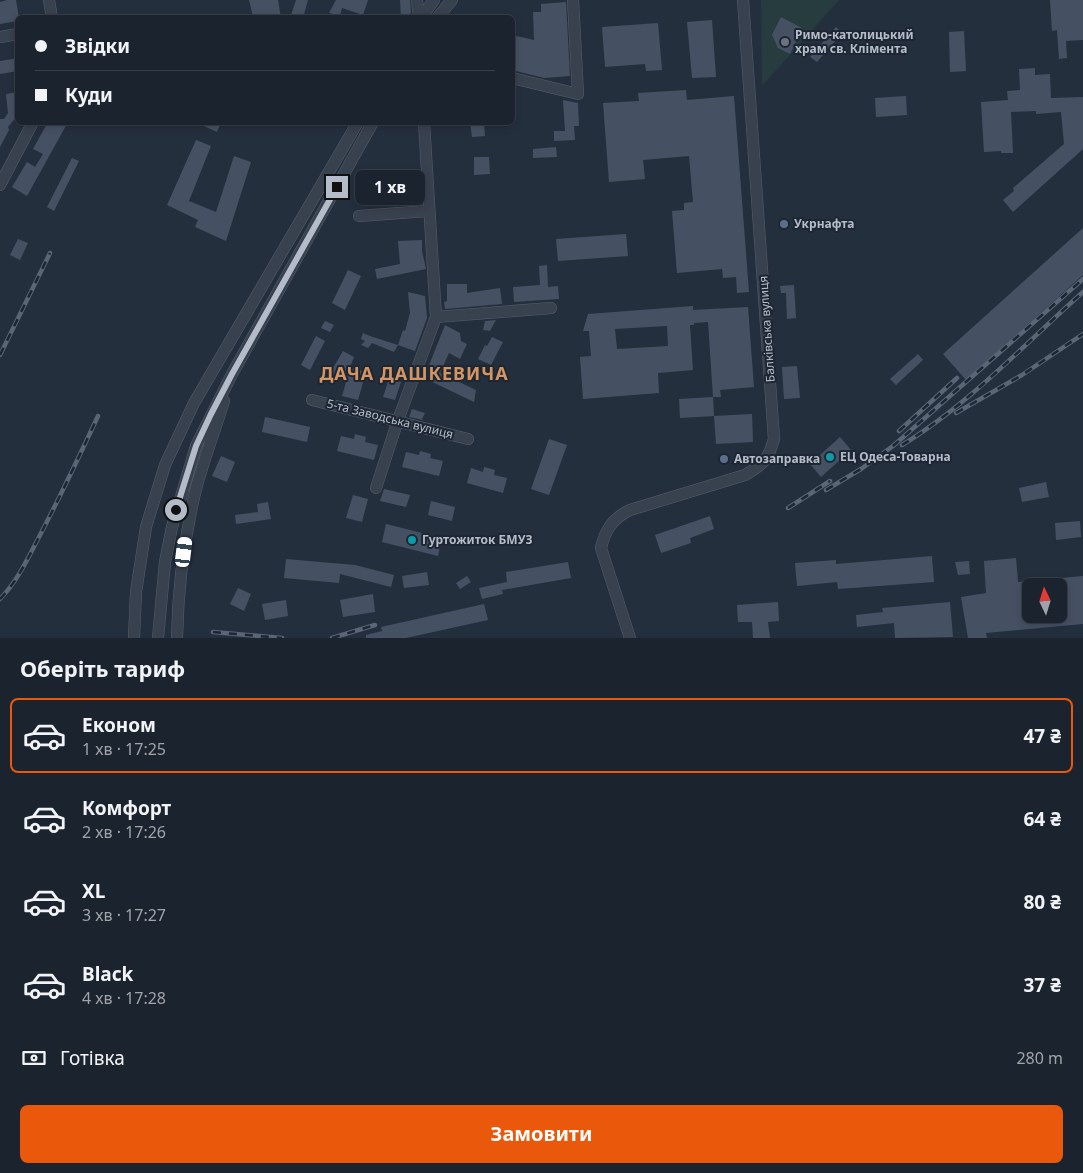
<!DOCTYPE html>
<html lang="uk">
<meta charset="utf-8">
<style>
body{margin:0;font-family:"Noto Sans",sans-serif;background:#282f3a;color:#f1f3f6;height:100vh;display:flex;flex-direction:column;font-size:19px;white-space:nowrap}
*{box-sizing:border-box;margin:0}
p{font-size:16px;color:#a0a4aa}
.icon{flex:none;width:28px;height:28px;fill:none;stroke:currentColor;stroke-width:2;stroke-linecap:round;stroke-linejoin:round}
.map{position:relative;height:638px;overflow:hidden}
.details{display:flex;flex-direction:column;background:#1b232e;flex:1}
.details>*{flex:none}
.top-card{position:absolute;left:15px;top:15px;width:500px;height:110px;border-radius:8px;box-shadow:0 2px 8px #0003,0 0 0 1px #39404a;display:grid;align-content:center;height:110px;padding:0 20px;background:#1b232e}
.needle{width:32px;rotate:356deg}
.controls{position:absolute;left:1022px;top:578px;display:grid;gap:10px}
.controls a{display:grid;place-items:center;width:45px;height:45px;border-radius:8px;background:#1b232e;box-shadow:0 2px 8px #0003,0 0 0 1px #39404a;font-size:25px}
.end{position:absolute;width:22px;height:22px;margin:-11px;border:6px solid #b4bcc9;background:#111;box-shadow:0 0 0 2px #111}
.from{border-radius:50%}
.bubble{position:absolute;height:35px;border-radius:8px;background:#1b232e;box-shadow:0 2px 8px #0003,0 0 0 1px #39404a;font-size:16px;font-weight:700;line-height:35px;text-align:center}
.car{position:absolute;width:15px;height:30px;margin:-15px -8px;border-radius:6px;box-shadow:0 0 4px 1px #0007;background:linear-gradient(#fff 24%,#345 0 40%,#fff 0 76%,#345 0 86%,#fff 0)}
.top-card b{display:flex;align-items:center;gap:18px;height:48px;font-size:19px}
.top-card b+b{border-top:1px solid #39404a}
.top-card i{width:12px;height:12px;background:#f1f3f6}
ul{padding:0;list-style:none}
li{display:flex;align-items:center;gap:15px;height:75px;margin:0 10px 8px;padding:0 10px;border:2px solid transparent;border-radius:8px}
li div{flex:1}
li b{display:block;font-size:19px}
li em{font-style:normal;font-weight:700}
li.on{border-color:#ea580c}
li>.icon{width:45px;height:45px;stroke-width:1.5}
h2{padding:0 20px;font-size:22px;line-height:60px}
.pay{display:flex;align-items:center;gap:12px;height:55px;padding:0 20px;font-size:19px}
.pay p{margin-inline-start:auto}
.primary-button{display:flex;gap:10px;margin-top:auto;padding:10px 20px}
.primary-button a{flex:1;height:58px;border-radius:8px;background:#ea580c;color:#fff;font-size:20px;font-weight:700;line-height:58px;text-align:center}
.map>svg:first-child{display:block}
.green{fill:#263c3f}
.building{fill:#455162;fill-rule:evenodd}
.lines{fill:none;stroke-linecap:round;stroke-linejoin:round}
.minor-casing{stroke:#565f6c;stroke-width:12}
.minor{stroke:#38414e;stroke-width:11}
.rail-casing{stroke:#5a6575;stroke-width:4.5}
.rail{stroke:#1d2633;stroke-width:2.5;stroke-dasharray:8;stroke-linecap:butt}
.route{stroke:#b4bcc9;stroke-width:6}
.worship-dot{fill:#6b7280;stroke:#1d2633;stroke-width:2}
.service-dot{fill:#5c6f8a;stroke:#1d2633;stroke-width:2}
.culture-dot{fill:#0f9aa8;stroke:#1d2633;stroke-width:2}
.labels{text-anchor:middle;stroke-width:4;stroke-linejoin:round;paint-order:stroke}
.poi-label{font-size:12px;font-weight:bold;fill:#b4bcc9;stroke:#1d2633;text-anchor:start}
.street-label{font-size:12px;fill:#b4bcc9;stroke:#1d2633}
.district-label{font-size:18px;font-weight:bold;letter-spacing:1px;fill:#d59563;stroke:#1d2633}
</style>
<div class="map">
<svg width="1083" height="638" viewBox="0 0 1083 638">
<rect width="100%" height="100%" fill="#242f3e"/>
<path class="green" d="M761,0h78l-77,86z"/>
<path class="building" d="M7,0h9l3,18h-1v3l-18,3v-22z
M249,0h29l3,18h-18v-3l-10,2z
M296,0h12l-5,18h-13z
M336,0h32l-5,15 -21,-7 -2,8 -11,-3z
M400,0h10l1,12 -3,6h-7z
M1050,0h33v40l-17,1 1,17 -8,1 -2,-29 -5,1z
M566,2l4,74 -26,2 -32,-8v-35l22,5 -1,-28h8v-8z
M781,17l21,11 -12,26 -12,-6 -6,-13z
M712,20l4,57 -24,1 -5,-56z
M658,23l4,47 -16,1 -1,-7 -40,3 -3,-40z
M836,27l6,6 -25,29 -7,-5z
M964,31l2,40 -16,1 -1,-40z
M18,58v13l-18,3v-13z
M1035,68v7l15,-1 1,24 32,-1v52l-70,63 -10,-12 11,-9 -1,-3 51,-44 -3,-32 -25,2v-3l-25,1 2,41h-12v-2l-17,1 -3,-50 27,-2 -1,-9 13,-1 -1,-21z
M686,90l1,10 47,-4 15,196 -12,1 -1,-16 -13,1 -1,-9 -45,4 -5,-62 12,-1v-7l9,-1 -4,-46 -46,4 2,19 -36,3 -6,-79 36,-2 -1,-8z
M18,92v23l-10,12 1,3 -9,17v-28h4l4,-6 -2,-19z
M906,96l1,19 -31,2 -1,-19z
M563,100l15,3 1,23h-5l1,14 -21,1v-10h11z
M48,122h20l-41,74 -15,-9 15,-25 8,5 8,-13 -10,-5z
M195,122h26l-4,10z
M470,122h14l1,14 -13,1z
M196,140l15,6 -22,55 27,11 18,-56 17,6 -25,79 -31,-14 3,-7 -31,-15z
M556,147l1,10 -24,1v-9z
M474,157h15l1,17 -16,1z
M72,158l7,3 -25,50 -7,-4z
M1083,228v47l-117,105 -23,-26z
M626,234l2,22 -70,5 -2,-22z
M18,239l10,4 -8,17 -10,-5z
M422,240v11l4,18 -49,10 -2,-10 25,-5 -2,-23z
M547,265l1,22 10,-1 1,13 -45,3 -1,-15 27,-2 -1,-19z
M348,270l13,6 -16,34 -13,-7z
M447,284h20v9l33,-5 2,16 -57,5 -1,-7 3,-1z
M794,285l2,33 -9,1 -1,-26h-5l-1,-7z
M408,292l17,4 2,22 -12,33 -17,-6 5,-15 2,1 5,-18z
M693,306v4l55,-3 6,80 -34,3 1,7h-8l-5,-75 -14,1v2h-4l3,45 -35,3 1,20 -76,6 -3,-42 11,-1 -2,-25h-6l5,-17zM667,326l1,20 -51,3 -2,-20z
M496,320l-6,11 -7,-1 2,-9z
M325,321l9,4 -4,7 -9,-4z
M445,325l15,8 1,8 6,3 -7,15 -11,-6 -9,20 36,17 -2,12 -50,-24z
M363,333l7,3 28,9 -4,7 -22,-9 -4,5 -7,-3 4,-4 -4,-2z
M316,336l9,5 -15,29 -9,-5z
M492,337l11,5 -12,23 -13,-6 7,-14 2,1z
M343,351l11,6 -4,10 16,5 -8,28 -16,-4 4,-14 -16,-9z
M918,354l5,6 -27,25 -6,-6z
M797,366l3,32 -16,1 -2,-32z
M389,379l12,3 -6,18 -12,-3z
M713,397l1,19 -34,2 -1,-19z
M412,409l13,4 -3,6 1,1 -14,-3z
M752,414l1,28 -37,2 -2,-28z
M265,417l45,10 -3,15 -45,-10z
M355,434l11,3 -1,5 13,3 -4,15 -37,-9 4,-15 13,3z
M840,437l11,13 -30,27 -11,-13z
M549,439l18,6 -18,50 -18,-6z
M420,451l11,3 -1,4 13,3 -4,15 -37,-9 4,-15 13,3z
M221,456l14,6 -8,20 -15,-6z
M484,467l11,3 -1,5 13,3 -4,15 -36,-10 4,-15 12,4z
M1046,482l3,15 -27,5 -3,-14z
M384,489l26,6 -4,12 -26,-6z
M353,495l15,4 -6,23 -16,-4z
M431,501l24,6 -3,14 -24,-6z
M268,502l3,17 -35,5 -1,-9 23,-3 -1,-8z
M710,516l4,13 -24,9 1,5 -30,10 -6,-18z
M1080,521l1,16 -25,3 -1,-17z
M386,524l56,14 -4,18 -56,-14z
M932,556l2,26 -96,7 -1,-7 -40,4 -2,-23 41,-3v4z
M1016,558l2,24 65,-6v48l-97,9 1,5h-19l-7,-41 25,-4 -2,-32zM1031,586h28v28h-28z
M286,559l69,6 39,10 -3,12 -51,-13 -1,9 -55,-5z
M969,561l1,13 -12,1 -3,-13z
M568,562l3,16 -69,12 1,4 -21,5 -3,-11 28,-6 -1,-10z
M427,572l2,13 -25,3 -2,-12z
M467,576l4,6 -11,7 -4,-6z
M238,588l13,6 -7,17 -14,-7z
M373,594l2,18 -32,5 -3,-17z
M286,600l2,16 -23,4 -3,-16z
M778,602l1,19 -11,1 2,16h-17l-1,-16h-14l-1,-17z
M950,602l3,35 -58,1 -1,-15 -37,4 -1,-12 27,-3 -1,-4z
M484,604l4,16 -82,18h-40v-3l16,-4 -1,-4z"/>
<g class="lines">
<g class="minor-casing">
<path id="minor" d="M49,0l3,18
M417,0l2,18
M421,18l13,-18
M437,18l15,-18
M0,37l18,-3
M512,78l66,16 -5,-94
M0,185l33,-63
M359,216l69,-5
M436,317l115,-9
M312,400l156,39
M376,488l22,-68 38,-103 -12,-195
M134,638l2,-46 10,-65 19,-62 29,-62 164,-281
M158,638l7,-76 7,-35 24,-81 36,-72 141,-252
M177,638c1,-50 7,-100 19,-149 8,-30 19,-59 28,-88
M630,638l-29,-90c4,-18 12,-30 29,-38l115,-35c19,-11 23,-15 29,-36l-31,-439"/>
</g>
<use href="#minor" class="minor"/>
<g class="rail-casing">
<path id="rail" d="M0,355l50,-102
M956,413l66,-38 61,-41
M899,431l58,-53
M902,445c65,-39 124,-102 181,-153
M826,490l35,-21 32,-23 190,-167
M788,508l42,-27
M0,599c17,-17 28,-41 39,-62 21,-40 40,-80 59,-121
M213,632l69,6
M332,638l43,-13"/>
</g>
<use href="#rail" class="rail"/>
</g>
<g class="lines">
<path class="route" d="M176,510l20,-64 15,-32 21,-40 105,-187"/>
</g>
<circle class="worship-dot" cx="785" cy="42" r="5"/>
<g class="service-dot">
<circle cx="784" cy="224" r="5"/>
<circle cx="724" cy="459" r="5"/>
</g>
<g class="culture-dot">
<circle cx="830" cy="457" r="5"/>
<circle cx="412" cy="540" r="5"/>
</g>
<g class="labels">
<g class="poi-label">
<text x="795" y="39">Римо-католицький<tspan x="795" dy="14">храм св. Клімента</tspan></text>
<text x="794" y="228">Укрнафта</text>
<text x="840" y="461">ЕЦ Одеса-Товарна</text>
<text x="734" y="463">Автозаправка</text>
<text x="422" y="544">Гуртожиток БМУЗ</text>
</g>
<g class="street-label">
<text transform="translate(767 329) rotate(-94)" y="4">Балківська вулиця</text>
<text transform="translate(390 419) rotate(14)" y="4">5-та Заводська вулиця</text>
</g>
<g class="district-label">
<text x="414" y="380">ДАЧА ДАШКЕВИЧА</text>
</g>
</g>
</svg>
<div class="controls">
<a><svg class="needle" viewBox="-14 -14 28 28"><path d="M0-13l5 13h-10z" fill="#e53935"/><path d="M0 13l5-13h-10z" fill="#a0a4aa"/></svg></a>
</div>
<i class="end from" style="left:176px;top:510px"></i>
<i class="end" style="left:337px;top:187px"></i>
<div class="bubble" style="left:355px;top:170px;width:70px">1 хв</div>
<i class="car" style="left:184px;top:552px;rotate:7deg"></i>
<div class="top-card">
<b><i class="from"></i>Звідки</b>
<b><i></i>Куди</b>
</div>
</div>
<section class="details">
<h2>Оберіть тариф</h2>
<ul>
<li class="on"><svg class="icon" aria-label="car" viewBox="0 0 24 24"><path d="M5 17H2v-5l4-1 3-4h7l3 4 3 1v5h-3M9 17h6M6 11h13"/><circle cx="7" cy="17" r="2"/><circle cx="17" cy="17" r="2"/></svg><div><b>Економ</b><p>1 хв · 17:25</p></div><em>47 ₴</em></li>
<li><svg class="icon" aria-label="car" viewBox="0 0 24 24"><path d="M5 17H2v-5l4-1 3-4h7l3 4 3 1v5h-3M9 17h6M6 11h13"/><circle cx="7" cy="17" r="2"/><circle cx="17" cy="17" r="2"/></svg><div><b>Комфорт</b><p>2 хв · 17:26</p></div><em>64 ₴</em></li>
<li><svg class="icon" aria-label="car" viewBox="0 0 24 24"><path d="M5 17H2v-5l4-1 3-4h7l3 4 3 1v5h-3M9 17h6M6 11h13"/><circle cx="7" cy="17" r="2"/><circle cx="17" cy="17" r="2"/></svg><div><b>XL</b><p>3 хв · 17:27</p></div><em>80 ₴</em></li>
<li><svg class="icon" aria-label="car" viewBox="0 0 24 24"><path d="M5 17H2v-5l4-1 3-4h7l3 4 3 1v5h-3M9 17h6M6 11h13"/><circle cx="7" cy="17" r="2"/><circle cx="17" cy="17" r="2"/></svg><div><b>Black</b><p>4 хв · 17:28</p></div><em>37 ₴</em></li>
</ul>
<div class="pay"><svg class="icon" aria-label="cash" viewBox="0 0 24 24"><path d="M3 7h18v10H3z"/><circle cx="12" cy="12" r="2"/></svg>Готівка<p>280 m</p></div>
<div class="primary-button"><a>Замовити</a></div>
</section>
